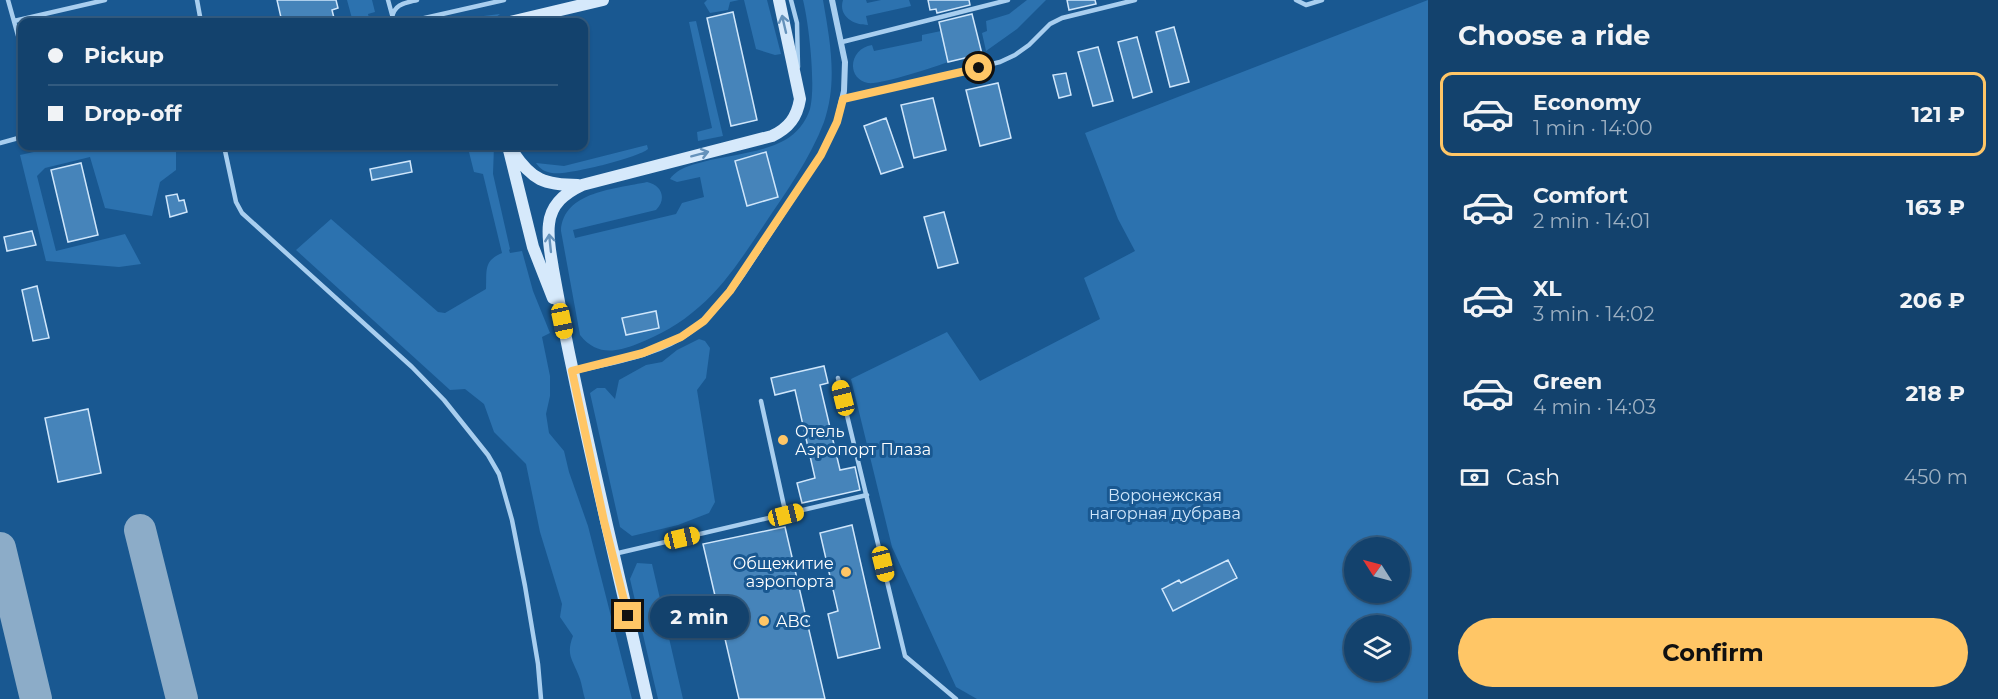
<!DOCTYPE html>
<meta charset="utf-8">
<style>
body{margin:0;font-family:Montserrat,sans-serif;background:#1c4972;color:#f1f3f6;height:100vh;display:flex;flex-direction:column;font-size:22px;white-space:nowrap}
*{box-sizing:border-box;margin:0}
p{font-size:20px;color:#9db0c2}
.icon{flex:none;width:33px;height:33px;fill:none;stroke:currentColor;stroke-width:2;stroke-linecap:round;stroke-linejoin:round}
.map{position:relative;flex:1;overflow:hidden}
.details{display:flex;flex-direction:column;background:#13426d;width:570px}
.details>*{flex:none}
.guide{position:absolute;left:18px;top:18px;width:570px;height:132px;border-radius:12px;box-shadow:0 2px 4px #0004,0 0 0 2px #325b80;display:grid;align-content:center;height:132px;padding:0 30px;background:#13426d}
.needle{width:39px;rotate:306deg}
.tools{position:absolute;left:1344px;top:537px;display:grid;gap:12px}
.tools a{display:grid;place-items:center;width:66px;height:66px;border-radius:50%;background:#13426d;box-shadow:0 2px 4px #0004,0 0 0 2px #325b80;font-size:30px}
.end{position:absolute;width:27px;height:27px;margin:-14px;border:8px solid #ffc666;background:#111;box-shadow:0 0 0 3px #111}
.from{border-radius:50%}
.bubble{position:absolute;height:42px;border-radius:21px;background:#13426d;box-shadow:0 2px 4px #0004,0 0 0 2px #325b80;font-size:20px;font-weight:700;line-height:42px;text-align:center}
.car{position:absolute;width:18px;height:36px;margin:-18px -9px;border-radius:8px;box-shadow:0 0 4px 2px #0007;background:linear-gradient(#f5c518 24%,#345 0 40%,#f5c518 0 76%,#345 0 86%,#f5c518 0)}
.guide b{display:flex;align-items:center;gap:21px;height:57px;font-size:22px}
.guide b+b{border-top:2px solid #325b80}
.guide i{width:15px;height:15px;background:#f1f3f6}
ul{padding:0;list-style:none}
li{display:flex;align-items:center;gap:18px;height:84px;margin:0 12px 9px;padding:0 18px;border:3px solid transparent;border-radius:12px}
li div{flex:1}
li b{display:block;font-size:22px}
li em{font-style:normal;font-weight:700}
li.current{border-color:#ffc666}
li>.icon{width:54px;height:54px;stroke-width:1.5}
h2{padding:0 30px;font-size:27px;line-height:72px}
.pay{display:flex;align-items:center;gap:15px;height:66px;padding:0 30px;font-size:22px}
.pay p{margin-inline-start:auto}
.cta{display:flex;gap:12px;margin-top:auto;padding:12px 30px}
.cta a{flex:1;height:69px;border-radius:36px;background:#ffc666;color:#111;font-size:24px;font-weight:700;line-height:69px;text-align:center}
main{display:flex;flex:1;min-height:0}
.map>svg:first-child{display:block}
.green{fill:#2c72af;fill-rule:evenodd}
.lines{fill:none;stroke-linecap:round;stroke-linejoin:round}
.taxiway{stroke:#8cacc8;stroke-width:32}
.building{fill:#4684ba;stroke:#cfe6fb;stroke-width:1.5}
.service{stroke:#a8ceef;stroke-width:4.5}
.minor{stroke:#a8ceef;stroke-width:6}
.secondary{stroke:#d6e9fb;stroke-width:12}
.oneway{stroke:#6592bb}
.route{stroke:#ffc666;stroke-width:8}
.poi-dot{fill:#ffc666;stroke:#195891;stroke-width:2}
.labels{text-anchor:middle;stroke-width:6;stroke-linejoin:round;paint-order:stroke}
.poi-label{font-size:16px;fill:#fff;stroke:#195891;text-anchor:start}
.park-label{font-size:16px;fill:#cfe6fb;stroke:#195891}
</style>
<main>
<div class="map">
<svg width="1428" height="699" viewBox="0 0 1428 699">
<rect width="100%" height="100%" fill="#195891"/>
<path class="green" d="M347,0h25l3,12 -7,2 2,8h-17z
M707,0h32l-9,2 -2,8 -18,3 -6,-10z
M744,0h23l14,54 -6,1 -19,-6z
M803,0h20c7,41 15,81 1,122 -14,37 -38,70 -60,103 -19,28 -38,59 -65,82 -19,17 -39,28 -62,37 -23,9 -41,11 -57,-9l-19,-104c2,-40 55,-42 86,-49 15,3 20,17 9,28l-83,20 2,8 101,-24 6,-11 22,-6 -4,-20 -23,5 -7,-3c8,-12 26,-15 40,-19 24,-5 53,-8 75,-20 11,-6 21,-18 25,-31 6,-23 -1,-85 -7,-109z
M843,0h23l1,3 14,-3h28l2,6 -45,10 2,9c-15,0 -30,-9 -25,-25z
M1027,0h19l-29,29 -31,22 -4,-18 5,-2 -1,-10 23,-7z
M1428,0v699h-451l-21,-12 -64,-140 -41,-168 96,-47 33,49 120,-62 -16,-41 51,-27 -17,-32 -33,-86zM1354,548h46v44h-46zM1354,626h46v44h-46z
M500,14l-10,8h-58h2z
M696,21l27,115 -25,5 -1,-9 15,-4 -23,-106z
M941,31l7,31c-13,5 -68,23 -80,21 -23,-5 -18,-35 4,-38l2,6 48,-10v-6z
M647,145l1,4c-10,9 -83,27 -96,24 -7,-1 -12,-4 -16,-10l28,3z
M61,146h115v24l-16,12 -8,34 -47,-8 -15,-51 -45,11 -8,8 19,75 69,-17 16,30 -22,3 -73,-6 -26,-106z
M481,146h13l-1,28 17,75 -1,1 1,3 12,-2 11,40 17,42 -8,4 8,39v20l-4,18 3,19 15,18 5,21 19,54 44,173h-47c-2,-6 -3,-14 -5,-20 -6,-18 -15,-23 -7,-43l-13,-19 2,-13 -22,-72 -14,-68 -32,-32 -10,-28 -19,-15 -15,1 -154,-140 35,-31 107,93 7,1 41,-24c1,-18 -3,-28 16,-36l-19,-79 -9,-2 -6,-24z
M699,339l6,2 5,7 -4,30 -9,12 18,112 -6,11 -31,12 -46,11 -12,-9 -30,-134 7,-5h8l10,11 4,-19 27,-15 16,-3 15,-12z
M637,563l15,1 31,135h-25l-28,-120z"/>
<g class="lines">
<path class="taxiway" d="M140,530l42,169
M0,548l36,151"/>
</g>
<path class="building" d="M277,0h59l2,8 -6,2 3,12h-20l-1,-1 -32,1z
M928,0h41l1,5 -33,8 -1,-4 -6,1z
M1067,0h28l1,4 -27,6z
M733,12l24,108 -26,6 -24,-108z
M972,14l10,40 -34,8 -9,-40z
M1174,27l15,55 -19,5 -14,-55z
M1137,37l15,55 -19,6 -15,-56z
M1098,47l15,54 -20,5 -15,-54z
M1066,73l5,22 -12,3 -6,-23z
M998,83l13,55 -31,8 -14,-56z
M933,98l13,52 -32,8 -13,-53z
M886,118l17,49 -22,7 -17,-48z
M766,152l12,45 -31,9 -12,-45z
M410,161l2,11 -40,8 -2,-11z
M81,163l17,72 -30,7 -17,-72z
M177,194l2,7 5,-1 3,12 -17,5 -4,-21z
M944,212l14,51 -20,5 -14,-51z
M32,231l4,14 -29,6 -3,-14z
M37,286l12,52 -16,3 -11,-51z
M656,311l3,17 -33,7 -4,-17z
M824,366l4,17 -8,2 20,85 15,-3 5,23 -58,13 -5,-20 18,-5 -20,-88 -20,5 -4,-17z
M88,409l13,64 -43,9 -13,-64z
M852,525l28,123 -42,10 -10,-44 10,-3 -18,-78z
M785,527l40,172h-86l-36,-155z
M1228,560l9,18 -64,33 -11,-22 17,-9 2,3z"/>
<g class="lines">
<path class="service" d="M8,0l14,50
M197,0l4,22
M388,0l6,22
M791,0l6,23 1,44
M1296,0l10,5 16,-5
M392,18c2,-14 13,-15 25,-18
M14,21l91,-21
M407,22l97,-22
M842,42l166,-42
M843,99l157,-37 15,-7 14,-10 21,-21 12,-6 73,-18
M0,143l22,-6
M224,146l12,56 6,11 170,154 32,33 44,55 11,19 13,46 13,66 13,78 3,35
M838,378l67,278 51,43
M761,401l25,114
M614,554l253,-59"/>
<path class="minor" d="M573,371c39,-9 86,-16 119,-41 20,-15 36,-35 50,-55l79,-120 16,-33 7,-31 1,-29 -13,-62"/>
<path class="secondary" d="M510,22l93,-22
M508,146l25,101 20,51
M513,152c19,28 31,33 65,33
M647,699c-25,-111 -52,-221 -75,-332 -7,-32 -13,-65 -19,-98 -2,-14 -6,-30 -4,-45 2,-20 16,-31 33,-39l190,-49c17,-8 25,-19 28,-37l-21,-99"/>
</g>
<defs><path id="oneway-shaft" d="M-6 0H5M1.5-3L5.5 0L1.5 3" fill="none" stroke-width="1.6" stroke-linecap="round" stroke-linejoin="round" transform="scale(1.5)"/></defs>
<g class="oneway">
<use href="#oneway-shaft" transform="translate(784 24) rotate(-103)"/>
<use href="#oneway-shaft" transform="translate(700 154) rotate(-15)"/>
<use href="#oneway-shaft" transform="translate(550 243) rotate(-96)"/>
</g>
<g class="lines">
<path class="route" d="M628,616l-24,-95 -32,-150 71,-18 38,-16 23,-16 26,-30 91,-136 16,-33 6,-23 136,-31"/>
</g>
<g class="poi-dot">
<circle cx="783" cy="440" r="6"/>
<circle cx="846" cy="572" r="6"/>
<circle cx="764" cy="621" r="6"/>
</g>
<g class="labels">
<g class="poi-label">
<text x="795" y="437">Отель<tspan x="795" dy="18">Аэропорт Плаза</tspan></text>
<text x="834" y="569" text-anchor="end">Общежитие<tspan x="834" dy="18">аэропорта</tspan></text>
<text x="776" y="627">ABC</text>
</g>
<g class="park-label">
<text x="1165" y="501">Воронежская<tspan x="1165" dy="18">нагорная дубрава</tspan></text>
</g>
</g>
</svg>
<div class="tools">
<a><svg class="needle" viewBox="-14 -14 28 28"><path d="M0-13l5 13h-10z" fill="#e53935"/><path d="M0 13l5-13h-10z" fill="#9db0c2"/></svg></a>
<a><svg class="icon" aria-label="layers" viewBox="0 0 24 24"><path d="M12 4l9 5-9 5-9-5zM3 14l9 5 9-5"/></svg></a>
</div>
<i class="end from" style="left:979px;top:68px"></i>
<i class="end" style="left:628px;top:616px"></i>
<div class="bubble" style="left:650px;top:596px;width:99px">2 min</div>
<i class="car" style="left:562px;top:321px;rotate:168deg"></i>
<i class="car" style="left:843px;top:398px;rotate:346deg"></i>
<i class="car" style="left:786px;top:515px;rotate:76deg"></i>
<i class="car" style="left:682px;top:538px;rotate:77deg"></i>
<i class="car" style="left:883px;top:564px;rotate:166deg"></i>
<div class="guide">
<b><i class="from"></i>Pickup</b>
<b><i></i>Drop-off</b>
</div>
</div>
<section class="details">
<h2>Choose a ride</h2>
<ul>
<li class="current"><svg class="icon" aria-label="car" viewBox="0 0 24 24"><path d="M5 17H2v-5l4-1 3-4h7l3 4 3 1v5h-3M9 17h6M6 11h13"/><circle cx="7" cy="17" r="2"/><circle cx="17" cy="17" r="2"/></svg><div><b>Economy</b><p>1 min · 14:00</p></div><em>121 ₽</em></li>
<li><svg class="icon" aria-label="car" viewBox="0 0 24 24"><path d="M5 17H2v-5l4-1 3-4h7l3 4 3 1v5h-3M9 17h6M6 11h13"/><circle cx="7" cy="17" r="2"/><circle cx="17" cy="17" r="2"/></svg><div><b>Comfort</b><p>2 min · 14:01</p></div><em>163 ₽</em></li>
<li><svg class="icon" aria-label="car" viewBox="0 0 24 24"><path d="M5 17H2v-5l4-1 3-4h7l3 4 3 1v5h-3M9 17h6M6 11h13"/><circle cx="7" cy="17" r="2"/><circle cx="17" cy="17" r="2"/></svg><div><b>XL</b><p>3 min · 14:02</p></div><em>206 ₽</em></li>
<li><svg class="icon" aria-label="car" viewBox="0 0 24 24"><path d="M5 17H2v-5l4-1 3-4h7l3 4 3 1v5h-3M9 17h6M6 11h13"/><circle cx="7" cy="17" r="2"/><circle cx="17" cy="17" r="2"/></svg><div><b>Green</b><p>4 min · 14:03</p></div><em>218 ₽</em></li>
</ul>
<div class="pay"><svg class="icon" aria-label="cash" viewBox="0 0 24 24"><path d="M3 7h18v10H3z"/><circle cx="12" cy="12" r="2"/></svg>Cash<p>450 m</p></div>
<div class="cta"><a>Confirm</a></div>
</section>
</main>
